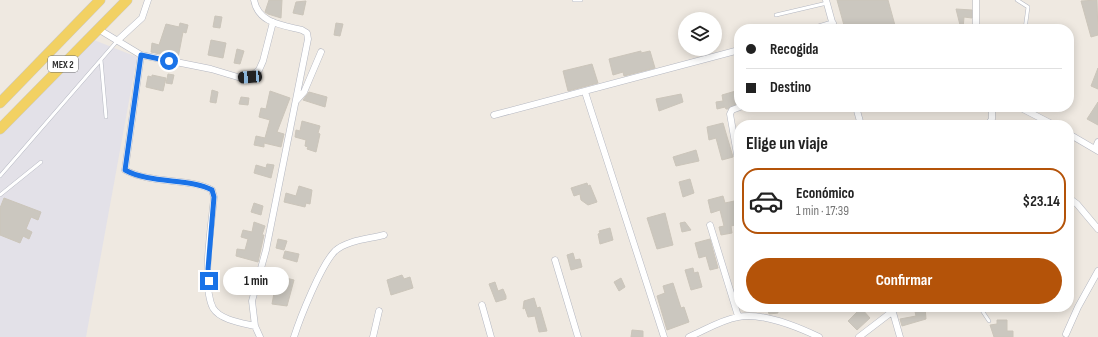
<!DOCTYPE html>
<html lang="es">
<meta charset="utf-8">
<style>
body{margin:0;font-family:"Sofia Sans Condensed",sans-serif;background:#f2f2f2;color:#222;height:100vh;display:flex;flex-direction:column;font-size:15px;white-space:nowrap}
*{box-sizing:border-box;margin:0}
p{font-size:13px;color:#767676}
.icon{flex:none;width:22px;height:22px;fill:none;stroke:currentColor;stroke-width:2;stroke-linecap:round;stroke-linejoin:round}
.map{position:relative;flex:1;overflow:hidden}
.side{position:absolute;left:734px;top:120px;width:340px;height:192px;display:flex;flex-direction:column;background:#fff;border-radius:16px;box-shadow:0 2px 10px #0003}
.side>*{flex:none}
.guide{position:absolute;left:734px;top:24px;width:340px;height:88px;border-radius:16px;box-shadow:0 2px 10px #0003;display:grid;align-content:center;height:88px;padding:0 12px;background:#fff}
.fabs{position:absolute;left:678px;top:12px;display:grid;gap:8px}
.fabs a{display:grid;place-items:center;width:44px;height:44px;border-radius:50%;background:#fff;box-shadow:0 2px 10px #0003;font-size:20px}
.end{position:absolute;width:18px;height:18px;margin:-9px;border:5px solid #1a73e8;background:#fff;box-shadow:0 0 0 2px #fff}
.from{border-radius:50%}
.bubble{position:absolute;height:28px;border-radius:14px;background:#fff;box-shadow:0 2px 10px #0003;font-size:13px;font-weight:700;line-height:28px;text-align:center}
.car{position:absolute;width:12px;height:24px;margin:-12px -6px;border-radius:5px;box-shadow:0 0 3px 1px #0007;background:linear-gradient(#222 24%,#8ab4d8 0 40%,#222 0 76%,#8ab4d8 0 86%,#222 0)}
.guide b{display:flex;align-items:center;gap:14px;height:38px;font-size:15px}
.guide b+b{border-top:1px solid #e0e0e0}
.guide i{width:10px;height:10px;background:#222}
ul{padding:0;list-style:none}
li{display:flex;align-items:center;gap:12px;height:66px;margin:0 8px 6px;padding:0 4px;border:2px solid transparent;border-radius:16px}
li div{flex:1}
li b{display:block;font-size:15px}
li em{font-style:normal;font-weight:700}
li.current{border-color:#b45309}
li>.icon{width:36px;height:36px;stroke-width:1.5}
h2{padding:0 12px;font-size:18px;line-height:48px}
.action{display:flex;gap:8px;margin-top:auto;padding:8px 12px}
.action a{flex:1;height:46px;border-radius:24px;background:#b45309;color:#fff;font-size:16px;font-weight:700;line-height:46px;text-align:center}
.map>svg:first-child{display:block}
.industrial{fill:#e3e1e8}
.building{fill:#cbc7bf;stroke:#cbc5ba}
.lines{fill:none;stroke-linecap:round;stroke-linejoin:round}
.lane-casing{stroke:#b4b7c1;stroke-width:4}
.street-casing{stroke:#b4b7c1;stroke-width:7}
.primary-casing{stroke:#c9c9c9;stroke-width:11}
.lane{stroke:#fff;stroke-width:3}
.street{stroke:#fff;stroke-width:6}
.primary{stroke:#f2d163;stroke-width:10}
.route{stroke:#1a73e8;stroke-width:5}
.labels{text-anchor:middle;stroke-width:3.5;stroke-linejoin:round;paint-order:stroke}
.shield{fill:#fff;stroke:#6d6d6d;stroke-width:1}
.shield-label{font-size:10px;font-weight:bold;fill:#2e2e2e}
</style>
<div class="map">
<svg width="1098" height="337" viewBox="0 0 1098 337">
<rect width="100%" height="100%" fill="#efe9e1"/>
<path class="industrial" d="M94,40l43,17 -51,280h-86v-208z"/>
<path class="building" d="M269,0h13l-1,18 -13,-4 -3,-2z
M837,0h51l8,29h-51z
M1097,0l1,35 -7,2 -10,-36z
M306,1l-3,14 -10,-2 3,-11z
M956,9l16,1v8l-8,-1 -1,12h-2z
M215,16l7,1 -2,11 -7,-1z
M180,23l8,2 -2,8 -3,-1 -5,26 -27,-6 1,-9 7,2 7,-21 13,3z
M336,23l7,1 -3,12 -6,-1z
M211,40l15,3 -3,15 -15,-3z
M237,49l7,2 -4,13 -6,-1z
M641,51v2l9,-2 5,17 -31,8 -1,-4 -10,3 -4,-16z
M592,64l6,19 -30,8 -5,-20z
M1098,68v21l-7,-3z
M168,74l6,1 -2,9 -6,-1z
M152,75l14,3 -3,13 -17,-4 2,-11 4,1z
M212,90l6,2 -2,11 -6,-1z
M739,90v13l-11,6h-2l-1,-2 -8,2 -1,-7 7,-1 -1,-6z
M270,91l20,7 -13,34 7,2 -3,13 -17,-4v4l-10,-2 2,-9 9,2 5,-18 -11,-3 2,-9 5,1z
M309,92l18,5 -2,10 -22,-7z
M681,94l2,8 -24,9 -3,-12z
M241,97l8,1 -1,7 -9,-1z
M1098,102v23l-11,-6z
M302,121l18,5 -2,7 2,1 -4,18 -9,-3 1,-2 -3,-1 1,-6 -11,-3 1,-7 4,1z
M723,123l10,34 -11,3 -6,-22 -7,2 -2,-13z
M696,150l3,11 -23,5 -3,-9z
M267,164l7,1 -3,13 -17,-5 2,-8 10,3z
M690,179l4,14 -11,4 -4,-15z
M587,183l1,3 2,-1 7,17 -9,3 -7,-5 -1,-6 -6,2 -3,-8z
M299,186l13,4 -2,14 -4,-1 -1,4 -21,-5 2,-9 10,3z
M723,196l2,7 14,-3v6l-5,1 5,17 -8,2 1,7 -11,2 -2,-8 5,-1 -4,-16 -9,3 -3,-13z
M4,198l37,14 -3,8 -7,-3 -5,12 6,3 -3,7 -6,-3 -3,7 -20,-8v-27z
M254,203l9,3 -2,9 -10,-3z
M665,213l8,32 -16,4 -10,-31z
M254,222l11,4 -3,9h2l-6,27 -22,-6 1,-7 8,1 3,-11 -7,-2 2,-7 9,2z
M685,222l6,8 -9,2 -2,-9z
M610,228l3,12 -13,4 -2,-10 2,-1 -1,-2z
M278,239l9,2 -3,9 -8,-2z
M710,239l8,29 -8,2 -4,-14 -7,2 -4,-15z
M285,251l14,3 -2,8 -14,-4z
M573,253l2,7 5,-1 2,8 -11,3 -4,-15z
M693,268l1,5 4,-1 4,15 -11,3 -6,-20z
M402,275l2,4 6,-2 3,11 -22,7 -4,-15z
M286,278l8,2 -7,26 -15,-2 2,-11 -7,-1 1,-9 16,2z
M621,278l4,9 -6,4 -5,-9z
M495,282l3,9 5,-2 3,7v3l-10,3 -7,-18z
M673,283l8,25 3,-1 5,15 -22,8 -10,-34 8,-3 -2,-7z
M534,298l3,10 3,-1 7,24 -8,1 -4,-16 -7,1 -3,-9 -2,1 1,-8z
M767,307h10l1,6 -9,1z
M914,307h11l1,12 -24,7 -2,-7 16,-3z
M861,308l9,10 -13,12 -9,-9z
M997,320h10v11h6v6h-19l-4,-12 7,-1z
M632,330l11,1v6h-12z"/>
<g class="lines">
<g class="lane-casing">
<path id="lane" d="M574,0h7
M1017,0l11,7 -3,22
M776,15l51,-12
M101,60l5,57
M0,176l118,-136
M0,195l41,-33
M977,307l4,2 8,12"/>
</g>
<g class="street-casing">
<path id="street" d="M254,0c4,23 28,25 48,30l5,3 1,6 -42,211 -14,51 3,25 5,11
M826,0l8,29
M976,0v29
M98,29l43,26 70,14 30,9 9,-1 9,-7 4,-9 10,-39
M813,29l20,-6
M118,40l24,-22 6,-18
M141,55l-16,115c25,14 66,8 87,20l2,7c-2,26 -13,88 -1,111 7,12 29,15 42,18
M585,92l79,245
M296,101l8,-9 17,-40
M856,107l5,18
M1019,107l35,18
M494,115l245,-65
M988,125l4,-6v-12
M1069,134l29,17
M1095,149l3,-7
M739,166l-9,-52 2,-4 8,-3
M1069,198l8,6 21,25
M710,225l28,91
M555,260l23,77
M482,305l9,32
M892,309l8,28
M1066,334l12,-27 20,-36
M294,337c6,-19 27,-72 41,-86 12,-11 34,-12 49,-16
M373,337l6,-26
M689,337c16,-7 32,-17 49,-20 23,-5 60,10 81,20
M859,337l34,-26"/>
</g>
<g class="primary-casing">
<path id="primary" d="M0,103l100,-103
M0,129l127,-129"/>
</g>
<use href="#lane" class="lane"/>
<use href="#street" class="street"/>
<use href="#primary" class="primary"/>
</g>
<g class="lines">
<path class="route" d="M169,61l-28,-6 -16,115c25,14 66,8 87,20l2,7 -6,72 1,12"/>
</g>
<g class="labels">
<rect class="shield" x="48" y="56" width="30" height="16" rx="3"/>
<g class="shield-label">
<text x="63" y="68">MEX 2</text>
</g>
</g>
</svg>
<div class="fabs">
<a><svg class="icon" aria-label="layers" viewBox="0 0 24 24"><path d="M12 4l9 5-9 5-9-5zM3 14l9 5 9-5"/></svg></a>
</div>
<i class="end from" style="left:169px;top:61px"></i>
<i class="end" style="left:209px;top:281px"></i>
<div class="bubble" style="left:223px;top:267px;width:66px">1 min</div>
<i class="car" style="left:250px;top:77px;rotate:266deg"></i>
<div class="guide">
<b><i class="from"></i>Recogida</b>
<b><i></i>Destino</b>
</div>
<section class="side">
<h2>Elige un viaje</h2>
<ul>
<li class="current"><svg class="icon" aria-label="car" viewBox="0 0 24 24"><path d="M5 17H2v-5l4-1 3-4h7l3 4 3 1v5h-3M9 17h6M6 11h13"/><circle cx="7" cy="17" r="2"/><circle cx="17" cy="17" r="2"/></svg><div><b>Económico</b><p>1 min · 17:39</p></div><em>$23.14</em></li>
</ul>
<div class="action"><a>Confirmar</a></div>
</section>
</div>
